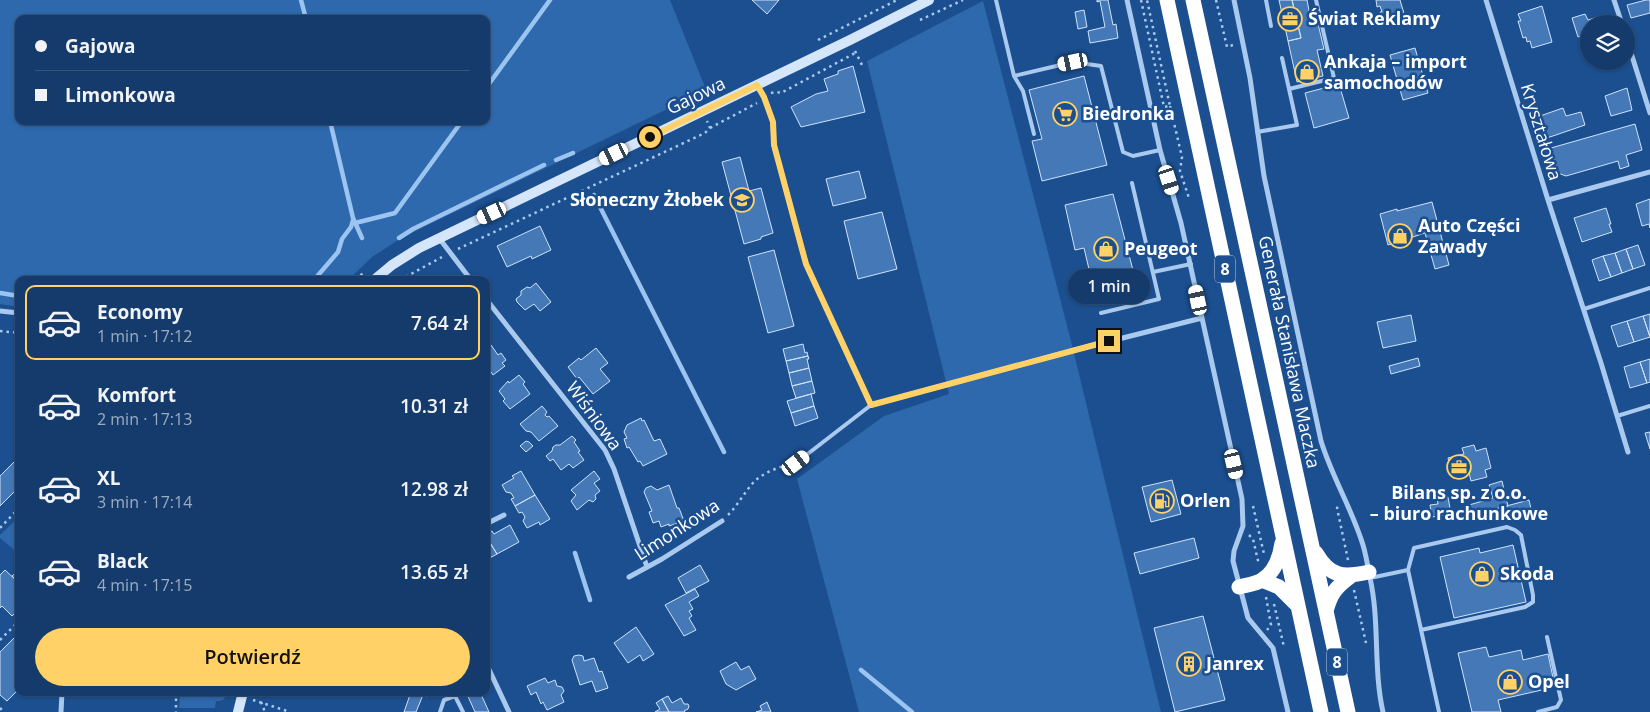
<!DOCTYPE html>
<html lang="pl">
<meta charset="utf-8">
<style>
body{margin:0;font-family:"Open Sans",sans-serif;background:#1d4271;color:#f1f3f6;height:100vh;display:flex;flex-direction:column;font-size:19px;white-space:nowrap}
*{box-sizing:border-box;margin:0}
p{font-size:16px;color:#9dadc1}
.icon{flex:none;width:28px;height:28px;fill:none;stroke:currentColor;stroke-width:2;stroke-linecap:round;stroke-linejoin:round}
.map{position:relative;flex:1;overflow:hidden}
.side{position:absolute;left:15px;top:276px;width:475px;height:420px;display:flex;flex-direction:column;background:#143b6b;border-radius:10px;box-shadow:0 1px 4px #0004,0 0 0 1px #33557e}
.side>*{flex:none}
.top-card{position:absolute;left:15px;top:15px;width:475px;height:110px;border-radius:10px;box-shadow:0 1px 4px #0004,0 0 0 1px #33557e;display:grid;align-content:center;height:110px;padding:0 20px;background:#143b6b}
.fabs{position:absolute;left:1580px;top:15px;display:grid;gap:10px}
.fabs a{display:grid;place-items:center;width:55px;height:55px;border-radius:50%;background:#143b6b;box-shadow:0 1px 4px #0004,0 0 0 1px #33557e;font-size:25px}
.end{position:absolute;width:22px;height:22px;margin:-11px;border:6px solid #ffd166;background:#111;box-shadow:0 0 0 2px #111}
.from{border-radius:50%}
.bubble{position:absolute;height:35px;border-radius:18px;background:#143b6b;box-shadow:0 1px 4px #0004,0 0 0 1px #33557e;font-size:16px;font-weight:600;line-height:35px;text-align:center}
.car{position:absolute;width:15px;height:30px;margin:-15px -8px;border-radius:6px;box-shadow:0 0 4px 1px #0007;background:linear-gradient(#fff 24%,#345 0 40%,#fff 0 76%,#345 0 86%,#fff 0)}
.top-card b{display:flex;align-items:center;gap:18px;height:48px;font-size:19px}
.top-card b+b{border-top:1px solid #33557e}
.top-card i{width:12px;height:12px;background:#f1f3f6}
ul{padding:9px 0 0;list-style:none}
li{display:flex;align-items:center;gap:15px;height:75px;margin:0 10px 8px;padding:0 10px;border:2px solid transparent;border-radius:10px}
li div{flex:1}
li b{display:block;font-size:19px}
li em{font-style:normal;font-weight:600}
li.current{border-color:#ffd166}
li>.icon{width:45px;height:45px;stroke-width:1.5}
.primary-button{display:flex;gap:10px;margin-top:auto;padding:10px 20px}
.primary-button a{flex:1;height:58px;border-radius:30px;background:#ffd166;color:#111;font-size:20px;font-weight:600;line-height:58px;text-align:center}
.map>svg:first-child{display:block}
.green{fill:#2e69ad;fill-rule:evenodd}
.lines{fill:none;stroke-linecap:round;stroke-linejoin:round}
.stream{stroke:#9cc4f0;stroke-width:4.5}
.building{fill:#4478b7;stroke:#cfe3fa}
.path{stroke:#a9c9ee;stroke-width:2.5;stroke-dasharray:2.5 4;stroke-linecap:butt}
.lane{stroke:#a9c9ee;stroke-width:4}
.street{stroke:#a9c9ee;stroke-width:5}
.secondary{stroke:#d6e6fa;stroke-width:10}
.highway{stroke:#fff;stroke-width:15}
.route{stroke:#ffd166;stroke-width:6}
.labels{text-anchor:middle;stroke-width:5;stroke-linejoin:round;paint-order:stroke}
.shield{fill:#1b4f8f;stroke:#bbcadd;stroke-width:1}
.shield-label{font-size:16px;font-weight:bold;fill:#fff}
.poi-label{font-size:18px;font-weight:bold;fill:#fff;stroke:#1b4f8f;text-anchor:start}
.street-label{font-size:18px;fill:#fff;stroke:#1b4f8f}
</style>
<div class="map">
<svg width="1650" height="712" viewBox="0 0 1650 712">
<rect width="100%" height="100%" fill="#1b4f8f"/>
<path class="green" d="M0,0h670l35,87 -13,10 -289,140 -31,20 -24,23h-329v27l-19,-3zM19,19h467v102h-467z
M983,1l88,340 90,371h-302l-62,-233 87,-63 65,-22 -82,-333z
M19,517v35l-1,1 -18,-15v-3z
M180,693v-1l46,1c-1,7 -3,8 -10,8l-1,7h-36z"/>
<g class="lines">
<path class="stream" d="M301,0l5,19
M486,88l64,-88
M330,121l23,97 9,20
M556,160l17,-7
M594,195l130,257
M355,223l40,-10 67,-92
M399,238l14,-9 131,-64
M314,280l24,-28 4,-13 9,-12 2,-7
M0,293l19,3
M575,553l15,47
M861,670l51,42"/>
</g>
<path class="building" d="M752,0h27l-12,14z
M1097,0h11l5,25 3,-1 2,14 -28,5 -2,-12 17,-4 -5,-26 -3,1z
M1279,0h13l9,38 -13,3z
M1292,0h15l5,26 6,-2 6,25 -7,1 6,26 -26,6 -9,-41 13,-3z
M1376,0h24l6,20 -23,5 -3,-13h2l-2,-6 -3,1z
M1646,0h4v13l-19,5 -4,-13z
M1542,6l10,36 -20,6 -2,-7 -3,1 -1,-5 -3,1 -5,-17h3l-3,-7z
M1084,10l3,17 -9,2 -3,-17z
M1585,14l3,6 10,-3 2,7h-11v9l-11,4 -6,-19z
M1415,48l13,45 -25,7 -13,-45z
M853,66l12,46 -64,15 -10,-20 25,-13 12,-3 -4,-12 14,-5v-3z
M1084,76l23,89 -65,16 -10,-40 10,-2 -13,-49z
M1339,84l10,34 -35,10 -9,-35z
M1627,88l5,22 -21,6 -6,-20z
M1563,108l3,8 15,-4 4,13 -38,13 -7,-22z
M1635,124l7,26 -16,5 3,11 -9,3 -2,-8 -52,15 -8,-3 -7,-25z
M740,157l9,34 12,-3 12,45 -12,4v2l-17,5 -22,-82z
M859,171l7,27 -33,8 -7,-27z
M1113,194l26,99 -42,10 -13,-55 -9,2 -10,-45z
M1650,199v29l-1,-4 -7,2 -6,-22z
M1432,202l17,63 -14,4 -10,-36 -37,12 -8,-31 17,-5v2z
M1606,208l5,16h-2l3,8 -30,10 -8,-24z
M882,212l15,57 -39,10 -14,-58z
M540,226l11,24 -19,9 -1,-3 -24,11 -10,-21z
M1638,245l7,20 -12,4 -7,-20z
M1626,249l7,20 -11,4 -7,-20z
M774,250l20,76 -26,7 -20,-76z
M1615,253l7,20 -11,4 -8,-21z
M1603,256l8,21 -12,4 -7,-21z
M536,283l15,19 -11,9 -6,-7 -9,6 -8,-8 -1,-3 5,-4v-4l6,-4 3,1z
M1650,314v23l-7,-21z
M1411,315l5,26 -33,7 -6,-26z
M1643,316l7,21 -16,5 -7,-21z
M1627,321l7,21 -16,5 -7,-21z
M803,344l2,9 2,-1 1,4 -22,5 -3,-12z
M491,345l7,10 3,-2 5,7 -4,3 3,3 -12,9 -2,-3 -5,3v-26z
M596,348l12,15 -8,6 10,12 -17,13 -14,-17 -2,2 -9,-12 11,-9 2,2z
M808,356l1,3h-2l2,9 -20,5 -3,-12z
M1418,358l2,8 -29,8 -2,-8z
M1650,359v23l-3,1 -7,-21z
M1640,362l7,21 -17,5 -6,-21z
M809,368l3,13 -20,5 -3,-13z
M519,375l6,7 -2,2 7,10 -20,15 -7,-8 2,-2 -6,-8 9,-10 1,2z
M812,381l3,12 -19,5 -4,-12z
M811,394l3,12 -23,7 -4,-12z
M542,406l5,6 -2,3 2,2 2,-1 9,10 -19,15 -8,-9 -5,-1 -6,-7z
M814,406l4,12 -23,8 -4,-13z
M641,418l1,3 2,-1 10,21 6,-2 7,15 -24,12 -3,-5 -2,1 -9,-15 -2,1 -3,-9 3,-1 -3,-6 3,-7z
M1650,432v17l-5,-16z
M572,436l4,4 -2,2 6,9 -2,1 6,8 -11,8 -4,-4 -8,6 -8,-11 -3,2 -4,-5 6,-5 1,-4 3,-2h4z
M526,441l3,1 4,4 -7,6 -6,-6z
M1474,445l2,6 10,-3 5,20 -6,2 2,7 -16,4 -2,-8 -16,5 -5,-20 16,-4 -2,-6z
M19,457v30l-19,19v-30z
M521,471l14,24 -20,11 -4,-7 3,-1 -3,-5 -5,-1 -4,-7 12,-7 -2,-2z
M594,471l6,8 -6,4 6,8 -5,4 1,4 -3,3 -4,-2 -12,10 -6,-9 5,-6 -5,-5z
M1172,480l9,34 -30,8 -9,-35z
M1502,481l6,25 -36,9 -3,-10 24,-7 -4,-13z
M669,485l8,23h2l5,13 -15,5v-2l-8,3 -2,-6 -6,2 -4,-11 3,-1 -8,-19 2,-4 5,-2 6,4z
M535,495l15,24 -10,6 -1,-3 -12,6 -4,-7 2,-4 -3,-5 -3,1 -4,-7z
M1448,497l3,17 -19,3 -2,-12 8,-1 -1,-6z
M1529,500l2,9 -49,12 -2,-8z
M510,525l9,17 -22,12 -11,-17v-3l6,-3 2,3z
M486,536l11,18 -11,6z
M1194,538l5,20 -59,16 -6,-21z
M1513,545l13,57 -72,16 -14,-61 39,-9 1,5z
M700,565l9,16 -23,12 -8,-15z
M5,570l14,13v26l-7,7 -10,-10 -2,2v-33z
M19,570v13l-7,-7z
M695,589l4,7 -10,6 4,7 -4,2 3,5 -3,2 7,12 -12,6 -19,-31z
M1203,616l22,84 -50,12 -21,-84z
M636,627l18,27 -11,7 -3,-6 -12,8 -14,-20z
M19,633v56l-12,12 -7,-6v-43z
M1486,647l3,10 32,-7 2,10 25,-6 7,33 -57,13 3,12h-29l-14,-59z
M579,655l4,1 1,5 10,-3 5,14 3,-1 6,17 -12,4 -4,-11 -12,4 -8,-25 2,-4z
M736,662l5,8 8,-4 7,13 -20,11 -10,-6 -6,-13z
M545,678l3,5 7,-3 2,6 5,1 2,4 -3,4 3,7 -17,8 -4,-8 -2,2 -5,-12 -5,3 -4,-9z
M411,692h17l-1,5 -4,-2 -7,17h-12z
M466,692h14l9,20h-14z
M668,696l4,7 9,-5 3,6h4l1,2 -1,3 -4,2 1,1h-16l-7,-13z
M662,699l7,13h-14l5,-3 -4,-6z
M767,702l4,10h-15l6,-2 -2,-4z"/>
<g class="lines">
<path class="path" d="M1141,0l23,107 6,-1 -23,-106
M1216,0l11,47 6,-2
M920,20l43,-20
M818,40l79,-40
M855,51l7,14
M771,93l6,-1 4,1 76,-41
M1170,106l12,51 -2,14 9,27 -2,1
M710,128l47,-25
M458,249l247,-116 5,-5 -3,-7
M356,280l8,-8
M400,280l42,-23
M0,331l19,2
M1253,506l11,48
M1338,507l-1,1 11,52
M728,515c10,-10 16,-22 25,-32 8,-9 23,-15 34,-18
M0,528l19,-20
M1249,535l4,4 6,26
M1354,590l12,53
M1266,597l5,28 -4,5
M1274,604l10,43
M0,640l19,-19
M176,692v20
M253,700l37,12
M261,702l4,10
M0,708l4,4"/>
<path class="lane" d="M996,0l18,76 59,-14 28,4 22,86 10,4 27,-6
M1266,0l5,26
M1282,58l7,31
M1014,76l9,15 11,43
M1257,132l40,-7 -8,-36 45,-11 -18,-78
M1153,272l38,-8
M1584,309l66,-21
M1101,313l58,-14 -27,-116
M1617,416l33,-10
M796,463l75,-58
M1408,570l6,-22 93,-21 8,3 6,5 12,60v7l-8,5 -104,23
M1370,578l38,-8 31,142
M440,712l4,-12 11,-4 8,16
M1538,712l19,-5 4,-7 -14,-63"/>
<path class="street" d="M1127,0l33,150 21,73 61,276 1,27 -9,25 -1,10 15,57 25,30 15,64
M1234,0l16,78 14,98 57,265c11,36 31,68 42,104 3,10 5,22 7,33 10,44 3,90 13,134
M1486,0l62,200 102,-28
M1614,0l8,24
M1626,37l24,76
M757,85l7,12 9,25 1,23 32,119 65,141 204,-55 127,-32
M1548,200l53,163 27,89
M439,238l32,42
M486,299l119,151 9,19 33,98
M0,311l19,2
M486,524l18,-9
M629,577l33,-18 60,-38
M486,663l23,49
M61,712l1,-20"/>
<path class="secondary" d="M374,280l18,-15 27,-17 431,-208 79,-40
M238,712l5,-20"/>
<path class="highway" d="M1167,0l154,712
M1193,0l155,712
M1316,553c14,24 27,25 53,19
M1262,580l17,7 17,17
M1239,587c7,-2 17,-3 23,-7 13,-8 18,-23 20,-37
M1326,611c5,-18 10,-24 25,-35"/>
</g>
<g class="lines">
<path class="route" d="M650,137l107,-52 7,12 9,25 1,23 32,119 65,141 238,-64"/>
</g>
<defs>
<g id="office-ring" transform="scale(1.25)"><circle r="9.5" fill="#1b4f8f" stroke="#ffd166" stroke-width="1.5"/><path d="M-6-3h4V-5.5h4V-3h4V5H-6ZM-1-4.5V-3h2v-1.5ZM-6 0V1H6V0Z" fill="#ffd166"/></g>
<g id="shop-ring" transform="scale(1.25)"><circle r="9.5" fill="#1b4f8f" stroke="#ffd166" stroke-width="1.5"/><path d="M-5-2.5h2.3a2.7 3.5 0 0 1 5.4 0H5L5.5 6h-11ZM-1.5-2.5h3a1.5 2.3 0 0 0-3 0Z" fill="#ffd166"/></g>
<g id="supermarket-ring" transform="scale(1.25)"><circle r="9.5" fill="#1b4f8f" stroke="#ffd166" stroke-width="1.5"/><path d="M-6-5.5h2.5l.6 2H6L4.5 2H-2.5L-4.4-4H-6ZM-1.5 3.2a1.3 1.3 0 1 0 .1 0ZM3 3.2a1.3 1.3 0 1 0 .1 0Z" fill="#ffd166"/></g>
<g id="school-ring" transform="scale(1.25)"><circle r="9.5" fill="#1b4f8f" stroke="#ffd166" stroke-width="1.5"/><path d="M0-5L7-2L0 1L-7-2ZM-4 1L0 2.5L4 1V4Q0 6-4 4Z" fill="#ffd166"/></g>
<g id="fuel-ring" transform="scale(1.25)"><circle r="9.5" fill="#1b4f8f" stroke="#ffd166" stroke-width="1.5"/><path d="M-5.5-6h7V0h2V4h1.3V-2.5L3-4.5l.8-.8L6-3V5H2.5V1h-1V6h-7ZM-4.2-4.7v3.2H.2V-4.7Z" fill="#ffd166"/></g>
<g id="building-ring" transform="scale(1.25)"><circle r="9.5" fill="#1b4f8f" stroke="#ffd166" stroke-width="1.5"/><path d="M-4-6H4V6H1V3H-1V6H-4ZM-2.5-4.3h1.7v1.8h-1.7ZM.8-4.3h1.7v1.8H.8ZM-2.5-1h1.7V.8h-1.7ZM.8-1h1.7V.8H.8Z" fill="#ffd166"/></g>
</defs>
<g fill-rule="evenodd">
<use href="#office-ring" x="1290" y="19"/>
<use href="#shop-ring" x="1307" y="72"/>
<use href="#supermarket-ring" x="1065" y="114"/>
<use href="#school-ring" x="742" y="200"/>
<use href="#shop-ring" x="1400" y="236"/>
<use href="#shop-ring" x="1106" y="249"/>
<use href="#office-ring" x="1459" y="467"/>
<use href="#fuel-ring" x="1162" y="501"/>
<use href="#shop-ring" x="1482" y="574"/>
<use href="#building-ring" x="1189" y="664"/>
<use href="#shop-ring" x="1510" y="682"/>
</g>
<g class="labels">
<g class="shield">
<rect x="1215" y="255.5" width="20" height="27" rx="4"/>
<rect x="1327" y="648.5" width="20" height="27" rx="4"/>
</g>
<g class="shield-label">
<text x="1225" y="275">8</text>
<text x="1337" y="668">8</text>
</g>
<g class="poi-label">
<text x="1308" y="25">Świat Reklamy</text>
<text x="1324" y="68">Ankaja – import<tspan x="1324" dy="21">samochodów</tspan></text>
<text x="1082" y="120">Biedronka</text>
<text x="724" y="206" text-anchor="end">Słoneczny Żłobek</text>
<text x="1418" y="232">Auto Części<tspan x="1418" dy="21">Zawady</tspan></text>
<text x="1124" y="255">Peugeot</text>
<text x="1459" y="499" text-anchor="middle">Bilans sp. z o.o.<tspan x="1459" dy="21">– biuro rachunkowe</tspan></text>
<text x="1180" y="507">Orlen</text>
<text x="1500" y="580">Skoda</text>
<text x="1206" y="670">Janrex</text>
<text x="1528" y="688">Opel</text>
</g>
<g class="street-label">
<text transform="translate(696 96) rotate(-26)" y="6">Gajowa</text>
<text transform="translate(1541 132) rotate(73)" y="6">Kryształowa</text>
<text transform="translate(1289 352) rotate(78)" y="6">Generała Stanisława Maczka</text>
<text transform="translate(594 416) rotate(54)" y="6">Wiśniowa</text>
<text transform="translate(677 530) rotate(-33)" y="6">Limonkowa</text>
</g>
</g>
</svg>
<div class="fabs">
<a><svg class="icon" aria-label="layers" viewBox="0 0 24 24"><path d="M12 4l9 5-9 5-9-5zM3 14l9 5 9-5"/></svg></a>
</div>
<i class="end from" style="left:650px;top:137px"></i>
<i class="end" style="left:1109px;top:341px"></i>
<div class="bubble" style="left:1068px;top:269px;width:82px">1 min</div>
<i class="car" style="left:1073px;top:62px;rotate:258deg"></i>
<i class="car" style="left:614px;top:154px;rotate:244deg"></i>
<i class="car" style="left:1169px;top:180px;rotate:162deg"></i>
<i class="car" style="left:492px;top:213px;rotate:245deg"></i>
<i class="car" style="left:1198px;top:300px;rotate:348deg"></i>
<i class="car" style="left:796px;top:463px;rotate:53deg"></i>
<i class="car" style="left:1234px;top:464px;rotate:167deg"></i>
<div class="top-card">
<b><i class="from"></i>Gajowa</b>
<b><i></i>Limonkowa</b>
</div>
<section class="side">
<ul>
<li class="current"><svg class="icon" aria-label="car" viewBox="0 0 24 24"><path d="M5 17H2v-5l4-1 3-4h7l3 4 3 1v5h-3M9 17h6M6 11h13"/><circle cx="7" cy="17" r="2"/><circle cx="17" cy="17" r="2"/></svg><div><b>Economy</b><p>1 min · 17:12</p></div><em>7.64 zł</em></li>
<li><svg class="icon" aria-label="car" viewBox="0 0 24 24"><path d="M5 17H2v-5l4-1 3-4h7l3 4 3 1v5h-3M9 17h6M6 11h13"/><circle cx="7" cy="17" r="2"/><circle cx="17" cy="17" r="2"/></svg><div><b>Komfort</b><p>2 min · 17:13</p></div><em>10.31 zł</em></li>
<li><svg class="icon" aria-label="car" viewBox="0 0 24 24"><path d="M5 17H2v-5l4-1 3-4h7l3 4 3 1v5h-3M9 17h6M6 11h13"/><circle cx="7" cy="17" r="2"/><circle cx="17" cy="17" r="2"/></svg><div><b>XL</b><p>3 min · 17:14</p></div><em>12.98 zł</em></li>
<li><svg class="icon" aria-label="car" viewBox="0 0 24 24"><path d="M5 17H2v-5l4-1 3-4h7l3 4 3 1v5h-3M9 17h6M6 11h13"/><circle cx="7" cy="17" r="2"/><circle cx="17" cy="17" r="2"/></svg><div><b>Black</b><p>4 min · 17:15</p></div><em>13.65 zł</em></li>
</ul>
<div class="primary-button"><a>Potwierdź</a></div>
</section>
</div>
